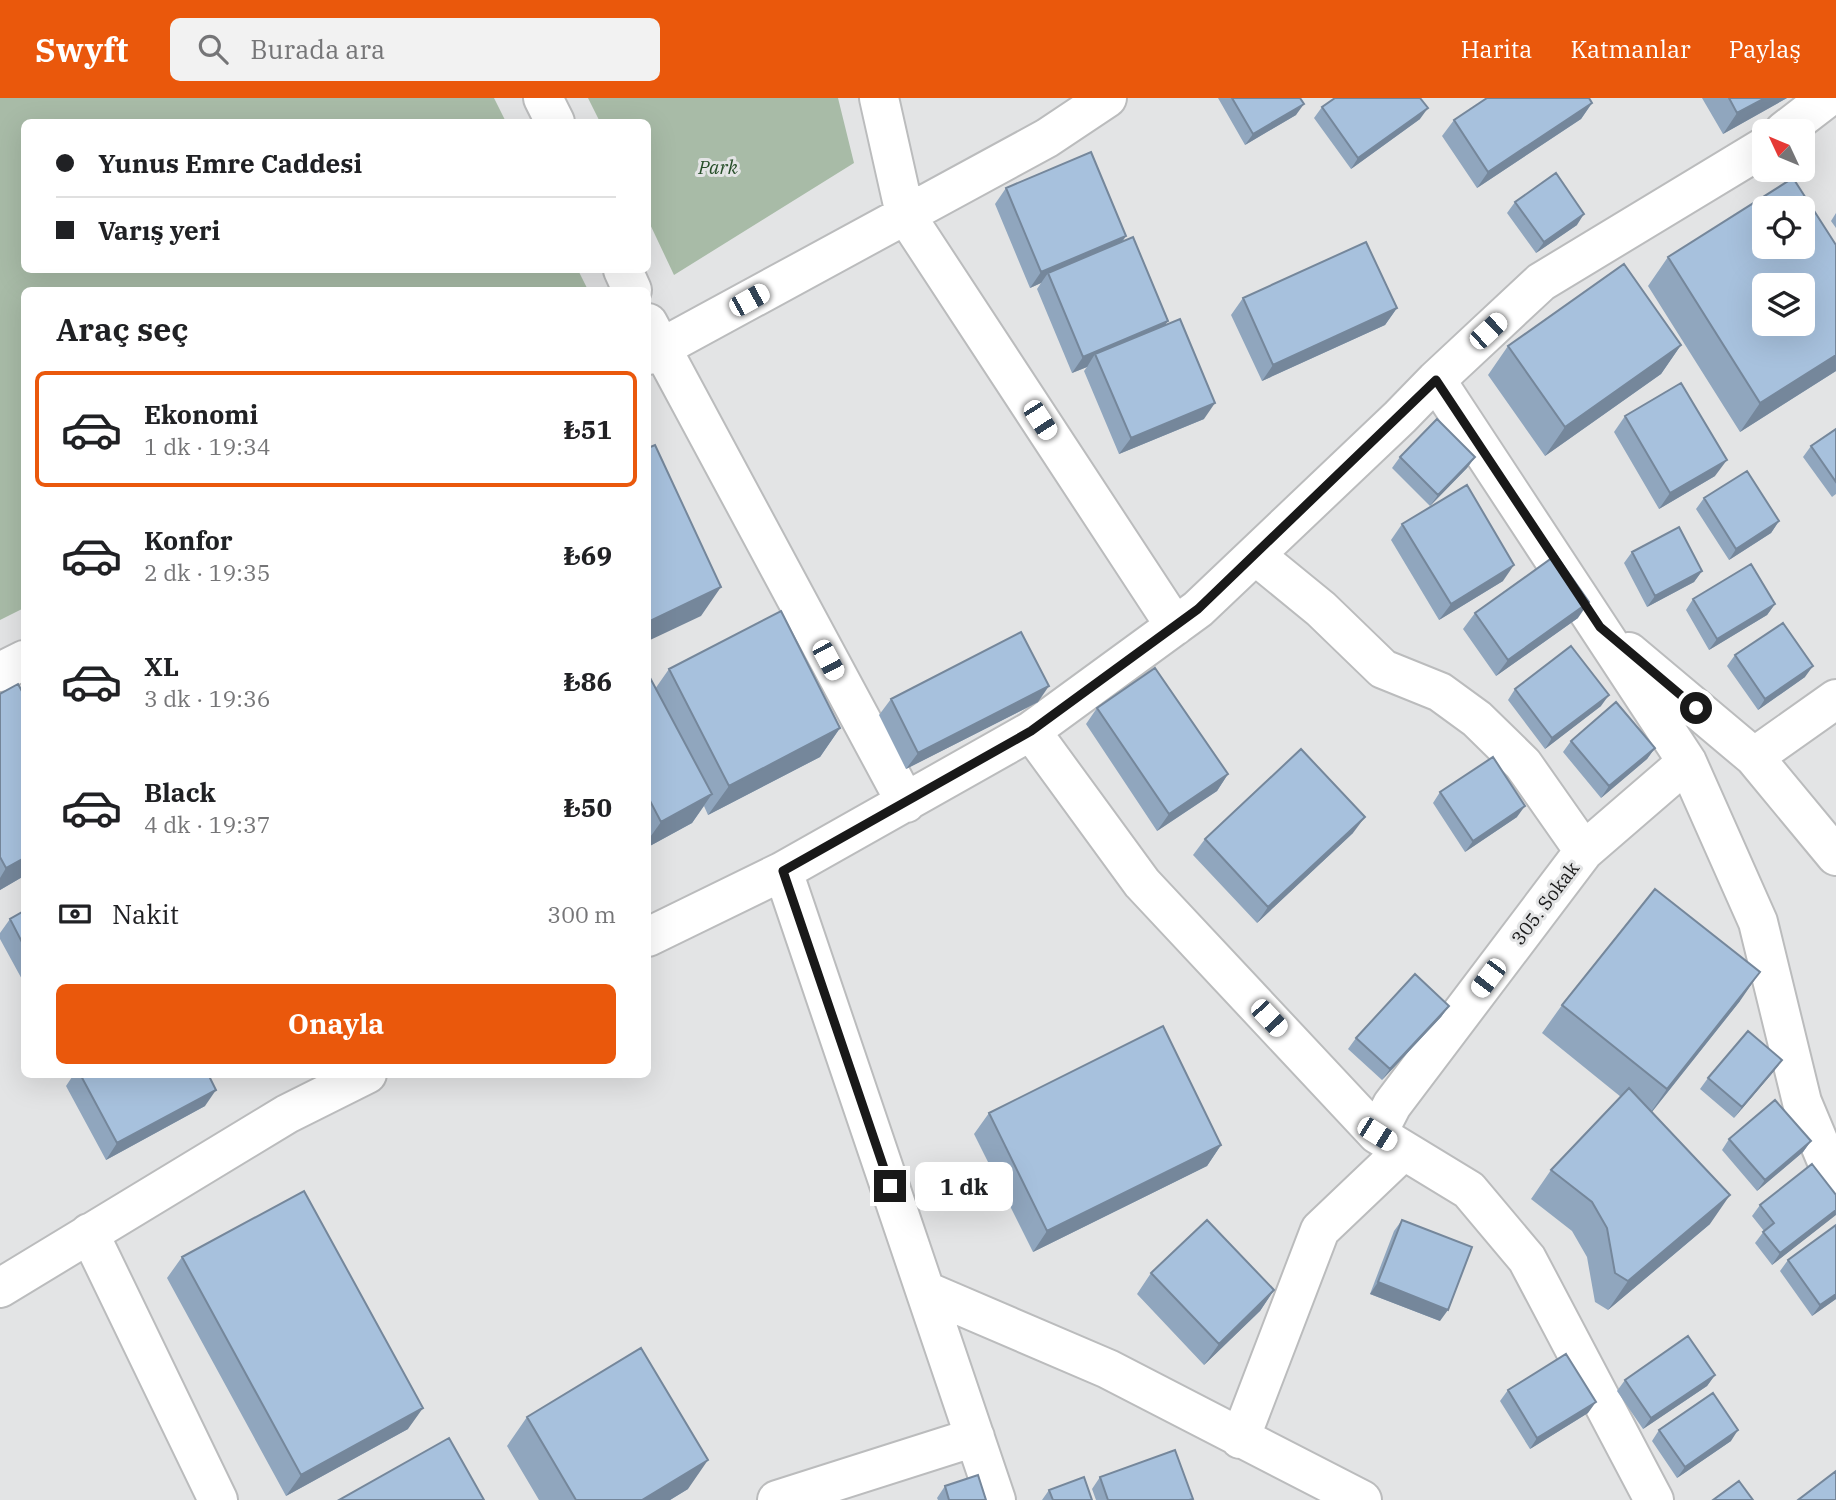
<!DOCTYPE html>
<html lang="tr">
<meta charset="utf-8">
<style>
body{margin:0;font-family:"IBM Plex Serif",serif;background:#f2f2f2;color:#202124;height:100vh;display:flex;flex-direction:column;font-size:26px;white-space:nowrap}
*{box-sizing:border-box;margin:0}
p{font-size:23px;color:#757577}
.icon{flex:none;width:38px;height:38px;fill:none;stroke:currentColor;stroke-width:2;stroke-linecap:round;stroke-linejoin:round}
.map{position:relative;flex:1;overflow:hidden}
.panel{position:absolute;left:21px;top:189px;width:630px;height:791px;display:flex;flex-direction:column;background:#fff;border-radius:10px;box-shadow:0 7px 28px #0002}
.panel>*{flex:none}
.guide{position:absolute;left:21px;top:21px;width:630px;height:154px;border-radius:10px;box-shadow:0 7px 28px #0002;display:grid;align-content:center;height:154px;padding:0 35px;background:#fff}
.needle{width:46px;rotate:314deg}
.controls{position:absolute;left:1752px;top:21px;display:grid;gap:14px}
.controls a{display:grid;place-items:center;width:63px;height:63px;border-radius:10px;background:#fff;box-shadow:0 7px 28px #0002;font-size:35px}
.end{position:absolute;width:32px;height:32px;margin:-16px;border:9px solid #191919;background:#fff;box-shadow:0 0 0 4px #fff}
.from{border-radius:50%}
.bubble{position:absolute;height:49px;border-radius:10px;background:#fff;box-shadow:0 7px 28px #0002;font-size:23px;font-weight:700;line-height:49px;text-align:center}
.car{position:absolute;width:21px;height:42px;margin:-21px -10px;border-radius:9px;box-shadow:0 0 5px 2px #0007;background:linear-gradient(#fff 24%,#345 0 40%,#fff 0 76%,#345 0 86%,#fff 0)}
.guide b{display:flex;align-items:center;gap:24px;height:66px;font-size:26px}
.guide b+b{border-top:2px solid #e0e0e0}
.guide i{width:18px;height:18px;background:#202124}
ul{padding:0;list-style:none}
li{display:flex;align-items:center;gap:21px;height:116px;margin:0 14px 10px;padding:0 21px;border:4px solid transparent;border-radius:10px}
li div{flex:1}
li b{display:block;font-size:26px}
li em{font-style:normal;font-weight:700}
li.active{border-color:#ea580c}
li>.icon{width:63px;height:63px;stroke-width:1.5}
h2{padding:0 35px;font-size:32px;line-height:84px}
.pay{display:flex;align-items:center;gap:18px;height:77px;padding:0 35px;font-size:26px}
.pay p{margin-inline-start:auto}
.button{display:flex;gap:14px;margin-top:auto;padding:14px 35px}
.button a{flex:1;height:80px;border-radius:10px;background:#ea580c;color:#fff;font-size:28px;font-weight:700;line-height:80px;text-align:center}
header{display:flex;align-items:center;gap:42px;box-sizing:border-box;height:98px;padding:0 35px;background:#ea580c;color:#fff}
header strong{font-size:33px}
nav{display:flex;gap:38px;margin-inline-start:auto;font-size:24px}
.search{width:490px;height:63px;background:#f2f2f2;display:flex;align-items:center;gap:18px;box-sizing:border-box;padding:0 24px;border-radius:10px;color:#757577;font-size:26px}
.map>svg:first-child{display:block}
.green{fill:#a8bba7}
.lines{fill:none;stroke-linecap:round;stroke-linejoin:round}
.minor-casing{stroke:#bbbcbd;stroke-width:42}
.minor{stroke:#fff;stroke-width:38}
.wall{fill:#90a6be}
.shaded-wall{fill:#75879b}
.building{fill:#a7c1dd;stroke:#75879b;stroke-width:2;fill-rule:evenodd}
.route{stroke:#191919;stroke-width:9}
.labels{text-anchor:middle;stroke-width:6;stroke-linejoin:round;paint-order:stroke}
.park-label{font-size:19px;font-style:italic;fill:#264e28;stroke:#e3e4e5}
.street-label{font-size:19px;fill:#191919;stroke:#e3e4e5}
</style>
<header>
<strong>Swyft</strong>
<div class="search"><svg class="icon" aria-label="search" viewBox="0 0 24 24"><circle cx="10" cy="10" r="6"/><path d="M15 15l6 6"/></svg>Burada ara</div>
<nav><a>Harita</a><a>Katmanlar</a><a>Paylaş</a></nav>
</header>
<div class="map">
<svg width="1836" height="1402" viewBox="0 0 1836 1402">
<rect width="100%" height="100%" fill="#e3e4e5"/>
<path class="green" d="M0,0h494l12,24h-482v148h554l10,20h-564v318l-24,12z
M588,0h250l16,65 -180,112 -26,-55v-98h-48z"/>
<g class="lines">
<g class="minor-casing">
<path id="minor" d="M543,0l12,24
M879,0l26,116 270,412
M1784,33l43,-33
M623,172l9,20
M648,225l258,480
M648,257l399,-217 60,-40
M1436,282l251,382 71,160 44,180 34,81
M1255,457l66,54 62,60 57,23 37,27 46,45 61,87
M1629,554l125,105 82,99
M0,574l24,-12
M1031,633l111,152 235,251 92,56 58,69 127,241
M1754,659l82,-58
M783,773l213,629
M648,839l135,-66 248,-140 167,-122 202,-192 36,-37 105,-98 223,-135
M1377,1036l15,-29 192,-254 103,-89
M89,1135l129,267
M0,1190l287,-174 80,-40
M926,1193l182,78 254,131
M1240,1341l80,-209 83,-79
M777,1402l198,-63"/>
</g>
<use href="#minor" class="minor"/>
</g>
<path class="wall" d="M1218,0h82l-4,17 -51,30z
M1702,0h85l-64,36z
M1592,5l-11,16 -104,69 -35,-52 12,-16z
M1322,9l98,12 -69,50 -37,-51z
M1006,90l120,48 -4,6 43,83 39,94 -85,35 -35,-83 3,-4 -15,6 -35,-84 4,-6 -11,5 -35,-84z
M1515,104l62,23 -41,28 -29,-40z
M1836,115v15l-5,-7z
M1668,159l168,114 -96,61 -92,-146z
M1243,200l154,10 -12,17 -123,56 -31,-66z
M1681,247l-20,29 -116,82 -57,-81 20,-29z
M1625,318l90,60 -56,33 -45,-77z
M1836,331v65l-4,3 -29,-40 8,-11z
M1400,359h75l-8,11 -37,38 -38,-38z
M1704,400l75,23 -8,12 -42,27 -33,-51z
M1402,426l101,57 -64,39 -48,-80z
M1632,454l70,19 -8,11 -47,25 -23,-44z
M1693,501l82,5 -8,11 -58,35 -23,-40z
M1475,515l103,5 -82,58 -33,-47z
M1735,557l70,22 -47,33 -31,-44z
M669,571l171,59 -20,29 -112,58 -4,-9 -12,17 -44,24v-173l7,15z
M1515,591l86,17 -56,43 -37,-49z
M0,596l24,1v181l-24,14z
M891,601l147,3 -132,67 -27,-54z
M1097,610l131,66 -11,17 -60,40 -71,-107z
M1571,643l84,7 -8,11 -46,39 -38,-46z
M1440,694l77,25 -52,35 -32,-49z
M1353,735l-96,90 -64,-68 12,-16z
M24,813v72l-24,-44v-6l10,-14z
M1740,903l-88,111 58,112 -102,86 -13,-8 -8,-45 -15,-26 -41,-32 20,-29 70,-73 -79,-64 20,-28z
M1449,908l-8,11 -59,63 -34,-31 8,-11z
M1774,973l-40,47 -34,-29 8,-11z
M74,976h134l-3,32 -99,54 -40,-74z
M989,1015l232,32 -14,21 -174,86 -59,-118z
M1729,1041l82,2 -8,11 -46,39 -35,-41z
M1760,1107l75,10 -63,50 -17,-22 9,-12 -12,-15z
M1402,1122l38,101 -70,-27 24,-63z
M182,1159l226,172 -122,67 -119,-218z
M1788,1162l48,39 -24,17 -32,-45z
M1151,1175l123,17 -14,21 -56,54 -67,-71z
M1715,1277l-8,11 -64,43 -26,-38 8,-11z
M1508,1292l80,23 -58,36 -30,-48z
M527,1319l161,72 -18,11h-131l-32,-54z
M1659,1332l72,11 -54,37 -25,-37z
M1100,1379l93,22 -1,1h-96l-4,-11z
M945,1388l41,14h-48l-1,-2z
M1049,1392l43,10h-50z"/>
<path class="shaded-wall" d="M1765,0h22l-64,36 14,-21z
M1592,5l-11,16 -104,69 11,-16z
M1304,6l-8,11 -51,30 8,-11z
M1428,10l-8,11 -69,50 7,-11z
M1584,116l-7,11 -41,28 8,-11z
M1126,138l-12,16 -66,21 -7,10 -11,5 11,-16z
M1397,210l-12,17 -123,56 11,-16z
M1168,223l-12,16 -61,17 -8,13 -15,6 11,-16z
M1681,247l-20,29 -116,82 20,-29z
M1836,257v16l-96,61 20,-29z
M1215,305l-11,16 -85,35 12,-16z
M1475,359l-8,11 -37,38 8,-11z
M1727,362l-12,16 -56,33 11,-16z
M1779,423l-8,12 -42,27 7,-11z
M1514,467l-11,16 -64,39 12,-16z
M1702,473l-8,11 -47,25 8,-11z
M721,489l-20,29 -53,25v-19z
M1589,504l-11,16 -82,58 12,-16z
M1775,506l-8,11 -58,35 8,-11z
M1813,568l-8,11 -47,33 7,-11z
M1049,588l-11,16 -132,67 12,-16z
M1609,597l-8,11 -56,43 7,-11z
M840,630l-20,29 -112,58 21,-29z
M1655,650l-8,11 -46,39 8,-12z
M1228,676l-11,17 -60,40 12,-17z
M712,696l-20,29 -44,24v-7l13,-18z
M1525,708l-8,11 -52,35 8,-11z
M1365,719l-12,16 -96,90 11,-16z
M24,760v18l-24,14v-12l6,-10z
M1760,874l-20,29 -93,117 20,-29z
M1449,908l-8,11 -59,63 8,-11z
M1782,962l-8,11 -40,47 8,-11z
M216,992l-11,16 -99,54 11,-17z
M1811,1043l-8,11 -46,39 8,-11z
M1221,1047l-14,21 -174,86 14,-21z
M1730,1097l-20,29 -102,86 20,-29z
M1836,1112v5l-64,50 8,-12z
M1378,1184l70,28 -8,11 -70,-27z
M1274,1192l-14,21 -56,54 15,-21z
M1836,1196v5l-24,17 8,-11z
M1715,1277l-8,11 -64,43 8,-11z
M1596,1304l-8,11 -58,36 7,-11z
M423,1310l-15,21 -122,67 15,-21z
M1738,1332l-7,11 -54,37 8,-11z
M708,1362l-20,29 -18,11h-28z"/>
<path class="building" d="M1232,0h68l4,6 -51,30z
M1335,0h85l8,10 -70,50 -36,-51z
M1487,0h102l3,5 -104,69 -34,-52z
M1729,0h36l-28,15z
M1091,54l35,84 -85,36 -35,-84z
M1556,75l28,41 -40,28 -29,-40z
M1793,80l43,67v110l-76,48 -92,-146zM1764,110h38v39h-38zM1764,187h38v39h-38z
M1133,139l35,84 -85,36 -35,-84z
M1366,144l31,66 -124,57 -30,-67z
M1624,166l57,81 -116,82 -57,-81z
M1180,221l35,84 -84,35 -36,-84z
M1681,285l46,77 -57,33 -45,-77z
M1437,321l38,38 -37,38 -38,-38z
M1836,331v53l-25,-36z
M655,347l66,142 -73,35v-174z
M1747,373l32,50 -43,28 -32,-51z
M1467,387l47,80 -63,39 -49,-80z
M1679,429l23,44 -47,25 -23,-44z
M1556,457l33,47 -81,58 -33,-47z
M1751,466l24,40 -58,35 -24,-40z
M781,513l59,117 -111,58 -60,-117z
M1783,525l30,43 -48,33 -30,-44z
M1021,534l28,54 -131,67 -27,-54z
M1571,548l38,49 -57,43 -37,-49z
M1155,570l73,106 -59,40 -72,-106z
M648,576l64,120 -51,28 -13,-25z
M18,586l6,11v163l-18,10 -6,-11v-163z
M1616,604l39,46 -46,38 -38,-45z
M1301,651l64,68 -97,90 -63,-68z
M1493,659l32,49 -52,35 -33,-49z
M1655,791l105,83 -93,117 -105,-84z
M24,813v35l-14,-27z
M1415,876l34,32 -59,63 -34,-31z
M1163,928l58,119 -174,86 -58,-118z
M1748,933l34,29 -40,47 -34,-29z
M80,976h128l8,16 -99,53z
M1629,990l101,107 -102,86 -13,-8 -8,-45 -15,-26 -41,-32z
M1775,1002l36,41 -46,39 -36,-41z
M1812,1066l24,31v15l-56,43 -17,-21 11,-9 -14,-18z
M304,1093l119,217 -122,67 -119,-218z
M1207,1122l67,70 -55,54 -68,-71z
M1402,1122l70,27 -24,63 -70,-28z
M1836,1127v69l-16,11 -32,-45z
M1688,1238l27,39 -64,43 -26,-38z
M641,1250l67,112 -66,40h-66l-49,-83z
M1566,1256l30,48 -59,36 -29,-48z
M1713,1295l25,37 -53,37 -26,-37z
M449,1340l35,62h-145z
M1175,1352l18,49 -4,1h-81l-8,-23z
M1836,1373v29h-38z
M978,1377l8,25h-37l-4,-14z
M1084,1379l8,23h-39l-4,-10z
M1739,1383l14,19h-40z"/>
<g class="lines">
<path class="route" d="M890,1088l-107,-315 248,-140 167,-122 238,-229 164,247 96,81"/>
</g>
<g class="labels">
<g class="park-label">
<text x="718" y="76">Park</text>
</g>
<g class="street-label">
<text transform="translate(1545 805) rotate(-53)" y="7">305. Sokak</text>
</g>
</g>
</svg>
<div class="controls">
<a><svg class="needle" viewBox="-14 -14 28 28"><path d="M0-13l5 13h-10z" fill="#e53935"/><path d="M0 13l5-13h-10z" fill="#757577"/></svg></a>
<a><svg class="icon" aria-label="locate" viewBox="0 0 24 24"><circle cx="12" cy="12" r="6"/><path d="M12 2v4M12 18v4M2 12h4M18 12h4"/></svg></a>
<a><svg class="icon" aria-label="layers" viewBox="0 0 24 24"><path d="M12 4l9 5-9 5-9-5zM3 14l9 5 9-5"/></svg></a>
</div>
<i class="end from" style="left:1696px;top:610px"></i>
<i class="end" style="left:890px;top:1088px"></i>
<div class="bubble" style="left:915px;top:1064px;width:98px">1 dk</div>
<i class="car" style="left:749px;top:202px;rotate:61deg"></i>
<i class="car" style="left:1488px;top:233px;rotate:47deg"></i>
<i class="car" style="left:1040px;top:322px;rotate:147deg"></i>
<i class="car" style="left:828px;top:562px;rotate:152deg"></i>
<i class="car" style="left:1488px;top:880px;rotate:217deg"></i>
<i class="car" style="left:1269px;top:920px;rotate:137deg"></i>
<i class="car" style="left:1377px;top:1036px;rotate:122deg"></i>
<div class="guide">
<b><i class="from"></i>Yunus Emre Caddesi</b>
<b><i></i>Varış yeri</b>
</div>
<section class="panel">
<h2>Araç seç</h2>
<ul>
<li class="active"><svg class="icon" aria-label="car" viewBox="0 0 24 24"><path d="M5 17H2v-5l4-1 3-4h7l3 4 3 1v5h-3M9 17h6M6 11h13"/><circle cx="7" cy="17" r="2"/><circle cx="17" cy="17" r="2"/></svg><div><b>Ekonomi</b><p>1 dk · 19:34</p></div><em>₺51</em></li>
<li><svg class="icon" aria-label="car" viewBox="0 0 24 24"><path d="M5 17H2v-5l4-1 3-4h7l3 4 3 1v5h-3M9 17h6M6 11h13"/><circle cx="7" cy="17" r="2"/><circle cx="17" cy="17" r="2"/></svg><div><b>Konfor</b><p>2 dk · 19:35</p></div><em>₺69</em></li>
<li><svg class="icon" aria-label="car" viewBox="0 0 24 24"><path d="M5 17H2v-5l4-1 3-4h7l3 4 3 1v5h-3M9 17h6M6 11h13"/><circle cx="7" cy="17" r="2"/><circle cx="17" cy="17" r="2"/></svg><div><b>XL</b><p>3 dk · 19:36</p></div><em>₺86</em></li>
<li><svg class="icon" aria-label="car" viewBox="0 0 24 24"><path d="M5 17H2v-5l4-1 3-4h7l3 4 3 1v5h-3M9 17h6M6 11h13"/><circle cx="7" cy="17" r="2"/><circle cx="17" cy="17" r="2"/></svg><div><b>Black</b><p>4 dk · 19:37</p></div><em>₺50</em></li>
</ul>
<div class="pay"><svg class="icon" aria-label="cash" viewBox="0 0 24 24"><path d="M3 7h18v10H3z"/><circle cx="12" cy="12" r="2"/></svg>Nakit<p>300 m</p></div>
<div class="button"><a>Onayla</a></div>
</section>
</div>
